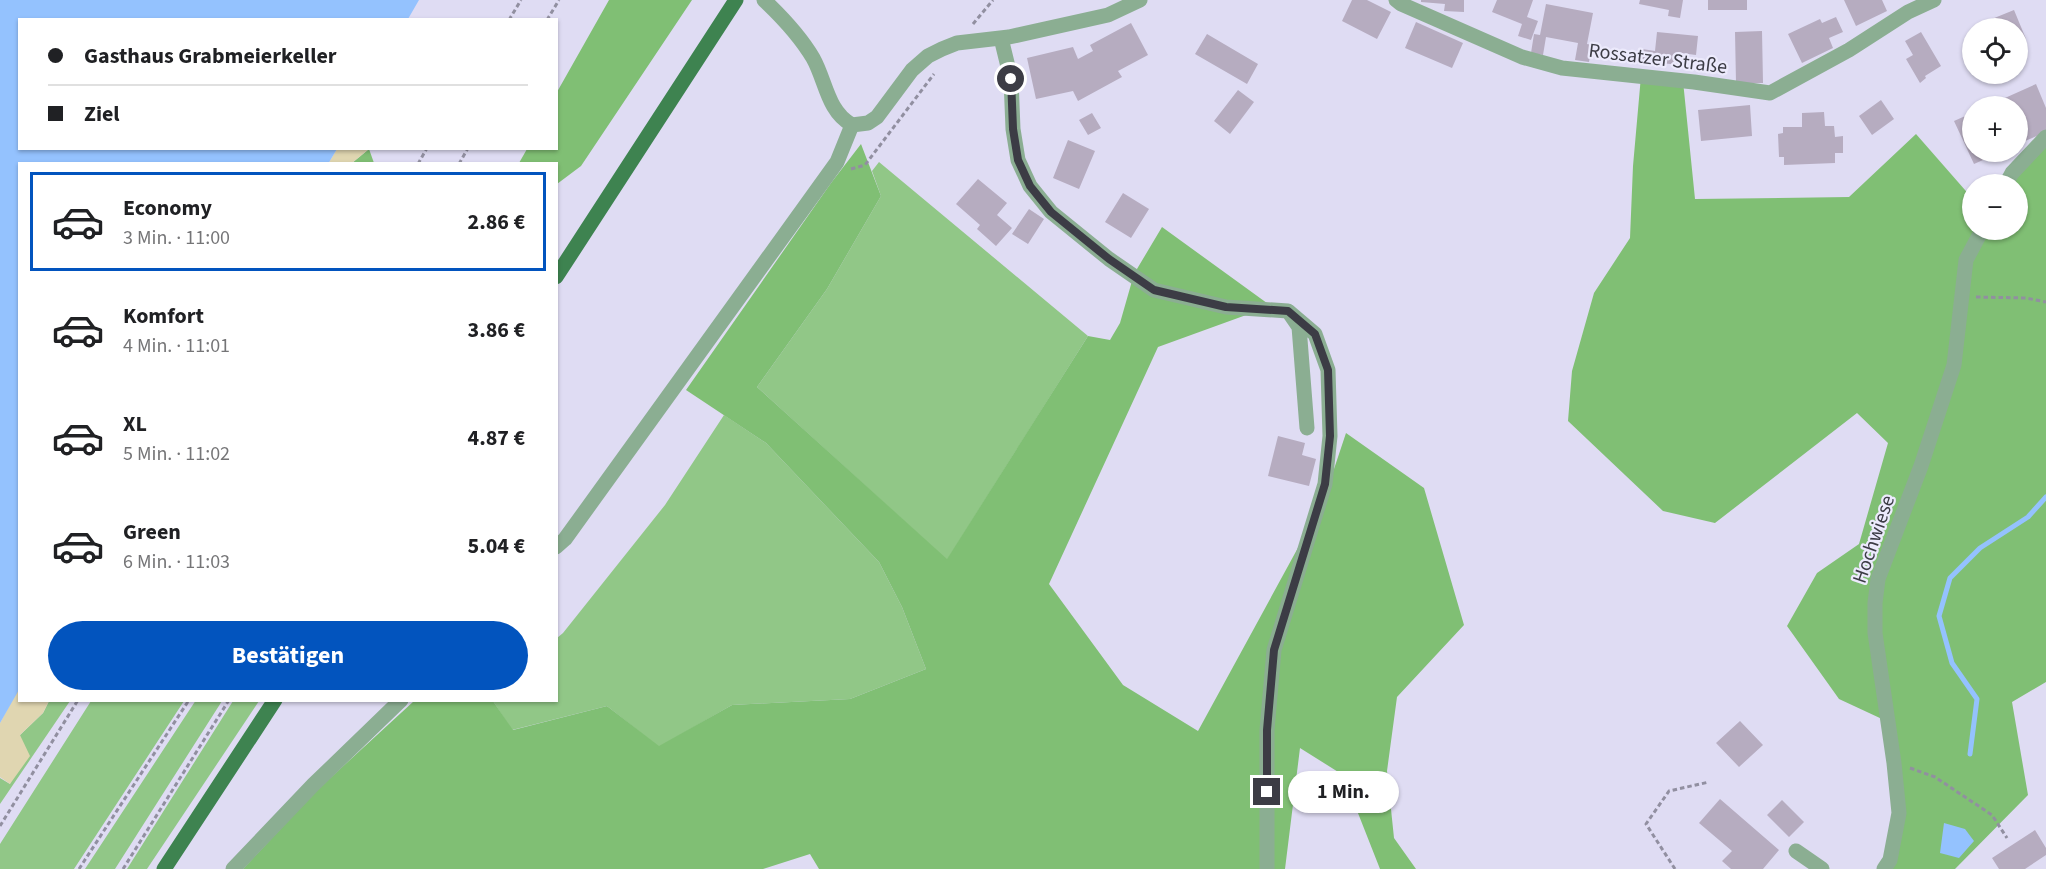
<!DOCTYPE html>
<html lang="de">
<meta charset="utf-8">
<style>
body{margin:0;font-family:"Source Sans 3",sans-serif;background:#f2f2f2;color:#202124;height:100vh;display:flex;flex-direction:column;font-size:22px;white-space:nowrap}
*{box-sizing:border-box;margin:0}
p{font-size:20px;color:#757577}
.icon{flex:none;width:33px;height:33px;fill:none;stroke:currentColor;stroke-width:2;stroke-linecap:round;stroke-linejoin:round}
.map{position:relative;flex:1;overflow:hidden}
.panel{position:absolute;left:18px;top:162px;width:540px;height:540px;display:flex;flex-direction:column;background:#fff;border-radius:0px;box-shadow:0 2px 4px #0004}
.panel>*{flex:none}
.banner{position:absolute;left:18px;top:18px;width:540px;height:132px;border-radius:0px;box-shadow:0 2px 4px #0004;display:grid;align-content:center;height:132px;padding:0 30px;background:#fff}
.tools{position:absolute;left:1962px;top:18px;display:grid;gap:12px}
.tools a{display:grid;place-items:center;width:66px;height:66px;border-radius:50%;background:#fff;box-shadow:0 2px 4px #0004;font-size:30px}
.end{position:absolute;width:27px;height:27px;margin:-14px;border:8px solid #3c3c45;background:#fff;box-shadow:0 0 0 3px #fff}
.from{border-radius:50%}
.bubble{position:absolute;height:42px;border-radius:21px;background:#fff;box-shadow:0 2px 4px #0004;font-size:20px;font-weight:700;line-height:42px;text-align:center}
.banner b{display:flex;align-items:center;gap:21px;height:57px;font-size:22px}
.banner b+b{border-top:2px solid #e0e0e0}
.banner i{width:15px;height:15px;background:#202124}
ul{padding:10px 0 0;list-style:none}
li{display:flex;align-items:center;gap:18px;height:99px;margin:0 12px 9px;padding:0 18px;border:3px solid transparent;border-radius:0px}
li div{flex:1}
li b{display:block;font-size:22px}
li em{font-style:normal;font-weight:700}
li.current{border-color:#0254be}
li>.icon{width:54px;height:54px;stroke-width:1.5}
.primary-button{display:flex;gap:12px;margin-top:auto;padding:12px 30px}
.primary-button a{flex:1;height:69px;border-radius:36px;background:#0254be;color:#fff;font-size:24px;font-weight:700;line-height:69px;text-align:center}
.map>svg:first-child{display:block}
.green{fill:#91c787}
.forest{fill:#80bf74}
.sand{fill:#e0d6b1}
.water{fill:#94c2fe}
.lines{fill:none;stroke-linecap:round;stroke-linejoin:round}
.stream{stroke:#94c2fe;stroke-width:5}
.building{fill:#b6acc0}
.path{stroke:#918fa0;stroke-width:3;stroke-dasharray:4.5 3;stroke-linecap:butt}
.minor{stroke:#8bae92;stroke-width:15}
.major{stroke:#3e8350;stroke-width:15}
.route{stroke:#3c3c45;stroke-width:8}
.labels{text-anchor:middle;stroke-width:4.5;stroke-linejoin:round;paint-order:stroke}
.street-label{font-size:20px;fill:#3c3c45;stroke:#eceafc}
</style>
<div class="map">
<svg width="2046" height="869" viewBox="0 0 2046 869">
<rect width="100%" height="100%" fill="#dfdcf3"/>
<path class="green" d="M879,162l209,174 -141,224 -190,-173 70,-98 54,-93 -9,-25z
M724,415l42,28 113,119 23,45 24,62 -76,30 -118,6 -73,42 -52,-41 -95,24 -19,-29 63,-1 1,-62 6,-5 102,-128z
M196,700l26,1 -107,168h-30z
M49,701h21l-70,103v-26l10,6 10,-49 23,-22z
M91,701h93l-110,168h-74v-25z
M233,701h26l-112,168h-20z"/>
<path class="forest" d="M609,0h83l-111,166 -24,18 -1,-20 -37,-1 8,-14 29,-1 1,-56z
M1641,76l42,5 12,118 154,-2 67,-63 56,64v32h46v-46h-12l40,-49v547l-34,20 16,93 -73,74h-75l12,-24 2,-46 -12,-80 -43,-20 -52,-73 30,-53 42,-29 29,-101 -31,-30 -142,110 -52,-12 -95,-90 4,-50 22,-78 36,-55 3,-72z
M861,144l20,52 -54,93 -70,98 190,172 141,-223 22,4 10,-17 14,-49 28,-47 109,79 -113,41 -109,237 74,101 75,46 125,-229 23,-69 78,55 40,137 -67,72 -10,74 7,67 22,31h-36l-37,-94 -43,-27 -15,121h-466l-9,-15 -47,15h-520l72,-77 99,-91h79l20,29 94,-24 52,40 73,-41 118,-6 76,-30 -24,-62 -23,-45 -113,-119 -80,-53 145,-207z
M369,149l5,14h-22z"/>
<path class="sand" d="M337,149h32l-17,14 -24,1z
M19,688l1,12 29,1 -6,12 -23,22 10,21 -20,28 -10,-7v-54z"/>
<path class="water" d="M0,0h419l-11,19 -388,1v128l317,1 -9,15h-308v524l-20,35z
M1944,823l21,6 9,12 -15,17 -19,-5z"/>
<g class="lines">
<path class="stream" d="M1970,754l7,-55 -25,-36 -13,-47 11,-38 30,-30 48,-31 18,-20"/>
</g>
<path class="building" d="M1352,0h15l24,12 -14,27 -35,-18z
M1421,0h43v12l-20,-1 1,-7 -24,-2z
M1497,0h36l-6,17 11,4 -7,19 -13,-4 4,-12 -30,-12z
M1640,0h43l-3,18 -12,-2 1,-6 -30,-6z
M1708,0h39v10h-39z
M1844,0h38l5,11 -31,15z
M1546,4l47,9 -6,31 5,1 -3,17 -14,-2 3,-17 -32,-6 -3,18 -12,-2 3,-19 6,1z
M2014,10l12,29 -8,3v-14h-39l-2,-3z
M1836,17l7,15 -14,6 4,10 -31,15 -14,-29 32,-15 2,4z
M1416,22l47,21 -11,25 -47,-20z
M1131,23l17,32 -30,16 4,6 -44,24 -5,-10 -37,8 -9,-41 46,-11 5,12 15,-8 -3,-6z
M1762,31l1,52h-27l-1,-51z
M1657,32l41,4 -2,19 -15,-2 -1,12 -39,-4 1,-12 13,2z
M1921,32l20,34 -16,10 1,2 -6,5 -14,-24 7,-4 -8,-14z
M1207,34l51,30 -11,20 -52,-30z
M2036,84l10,24v24l-28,12v-38h-31z
M1238,90l16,12 -24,32 -16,-13z
M1881,100l13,19 -22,16 -13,-19z
M1750,105l2,31 -51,5 -3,-31z
M1824,112l1,14h9l1,11 8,-1v17h-8v10l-51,2v-8h-5l-1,-23 5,-1v-6h19v-14z
M1092,113l9,15 -13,7 -9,-15z
M1972,113v39h29l-27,12 -20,-43z
M1068,140l27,11 -16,38 -26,-11z
M978,179l29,24 -10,12 15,13 -16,18 -19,-17 3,-4 -24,-21z
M1123,193l26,16 -18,29 -26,-16z
M1029,209l15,10 -16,25 -16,-10z
M1278,436l27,7 -3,12 14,4 -7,27 -41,-10z
M1740,721l23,24 -24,22 -23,-24z
M1720,799l59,51 -16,19h-32l-9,-8 10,-10 -33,-28z
M1782,800l22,22 -15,15 -22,-22z
M2035,830l11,18v7l-21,14h-26l-7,-11z"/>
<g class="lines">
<path class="path" d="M509,20l12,-20
M547,20l12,-20
M973,24l20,-24
M418,164l9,-16
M459,164l9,-16
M851,169l14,-4 69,-91
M1976,297l50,1 20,4
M1910,768l25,9 57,38 15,23
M0,826l78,-126
M79,869l110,-169
M123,869l106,-169
M1675,869l-29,-45 23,-33 40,-9"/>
<path class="minor" d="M764,0c18,17 36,36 49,58 13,23 14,53 39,67
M1396,0l5,4 121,53 40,11 132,14 76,11 79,-43 59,-38 26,-12
M1001,38l10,41 2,50 5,31 12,26 21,26 58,47 45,31 72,17 62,4 11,16 8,101
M852,125l16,-2 9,-6 35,-47 16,-14 14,-7 15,-6 52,-6 99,-22 32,-15
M2006,184l6,-11 34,-36
M556,547l9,-8 272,-377 15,-37
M1796,851l26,18
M233,869l80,-84 88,-85
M1267,869v-139l7,-80 51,-166 5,-48 -2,-66 -13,-36 -27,-23
M1884,869l6,-9 9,-47 -5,-50 -19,-130v-30l3,-24 43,-113 33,-101 12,-105 16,-30"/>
<path class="major" d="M556,277l180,-277
M164,869l111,-169"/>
</g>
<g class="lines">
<path class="route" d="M1011,79l2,50 5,31 12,26 21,26 58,47 45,31 72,17 62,4 27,23 13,36 2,66 -5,48 -51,166 -7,80v62"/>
</g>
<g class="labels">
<g class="street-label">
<text transform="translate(1658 58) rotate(7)" y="7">Rossatzer Straße</text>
<text transform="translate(1873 539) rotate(-71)" y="7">Hochwiese</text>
</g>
</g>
</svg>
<div class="tools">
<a><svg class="icon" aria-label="locate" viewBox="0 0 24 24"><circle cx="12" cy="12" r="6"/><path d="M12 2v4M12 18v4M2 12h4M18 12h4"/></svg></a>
<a>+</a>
<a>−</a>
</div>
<i class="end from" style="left:1011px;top:79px"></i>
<i class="end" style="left:1267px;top:792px"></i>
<div class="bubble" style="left:1288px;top:771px;width:111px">1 Min.</div>
<div class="banner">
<b><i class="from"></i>Gasthaus Grabmeierkeller</b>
<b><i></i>Ziel</b>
</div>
<section class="panel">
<ul>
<li class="current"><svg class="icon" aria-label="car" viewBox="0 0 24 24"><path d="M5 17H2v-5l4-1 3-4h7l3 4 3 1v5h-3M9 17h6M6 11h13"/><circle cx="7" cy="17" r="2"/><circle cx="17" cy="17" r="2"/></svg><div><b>Economy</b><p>3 Min. · 11:00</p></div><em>2.86 €</em></li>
<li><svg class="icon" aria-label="car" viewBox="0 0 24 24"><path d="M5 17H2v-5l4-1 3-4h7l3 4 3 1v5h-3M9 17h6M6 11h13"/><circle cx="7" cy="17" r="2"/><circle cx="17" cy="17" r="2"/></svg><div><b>Komfort</b><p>4 Min. · 11:01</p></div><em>3.86 €</em></li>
<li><svg class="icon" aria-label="car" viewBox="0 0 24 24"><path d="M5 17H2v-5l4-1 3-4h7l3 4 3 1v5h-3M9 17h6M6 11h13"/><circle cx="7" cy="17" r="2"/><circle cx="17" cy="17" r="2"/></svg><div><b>XL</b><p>5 Min. · 11:02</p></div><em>4.87 €</em></li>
<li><svg class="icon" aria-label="car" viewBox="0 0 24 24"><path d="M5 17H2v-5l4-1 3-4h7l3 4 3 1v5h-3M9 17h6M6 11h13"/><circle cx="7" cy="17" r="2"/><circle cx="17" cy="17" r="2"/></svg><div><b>Green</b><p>6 Min. · 11:03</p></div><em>5.04 €</em></li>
</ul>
<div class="primary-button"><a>Bestätigen</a></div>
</section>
</div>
